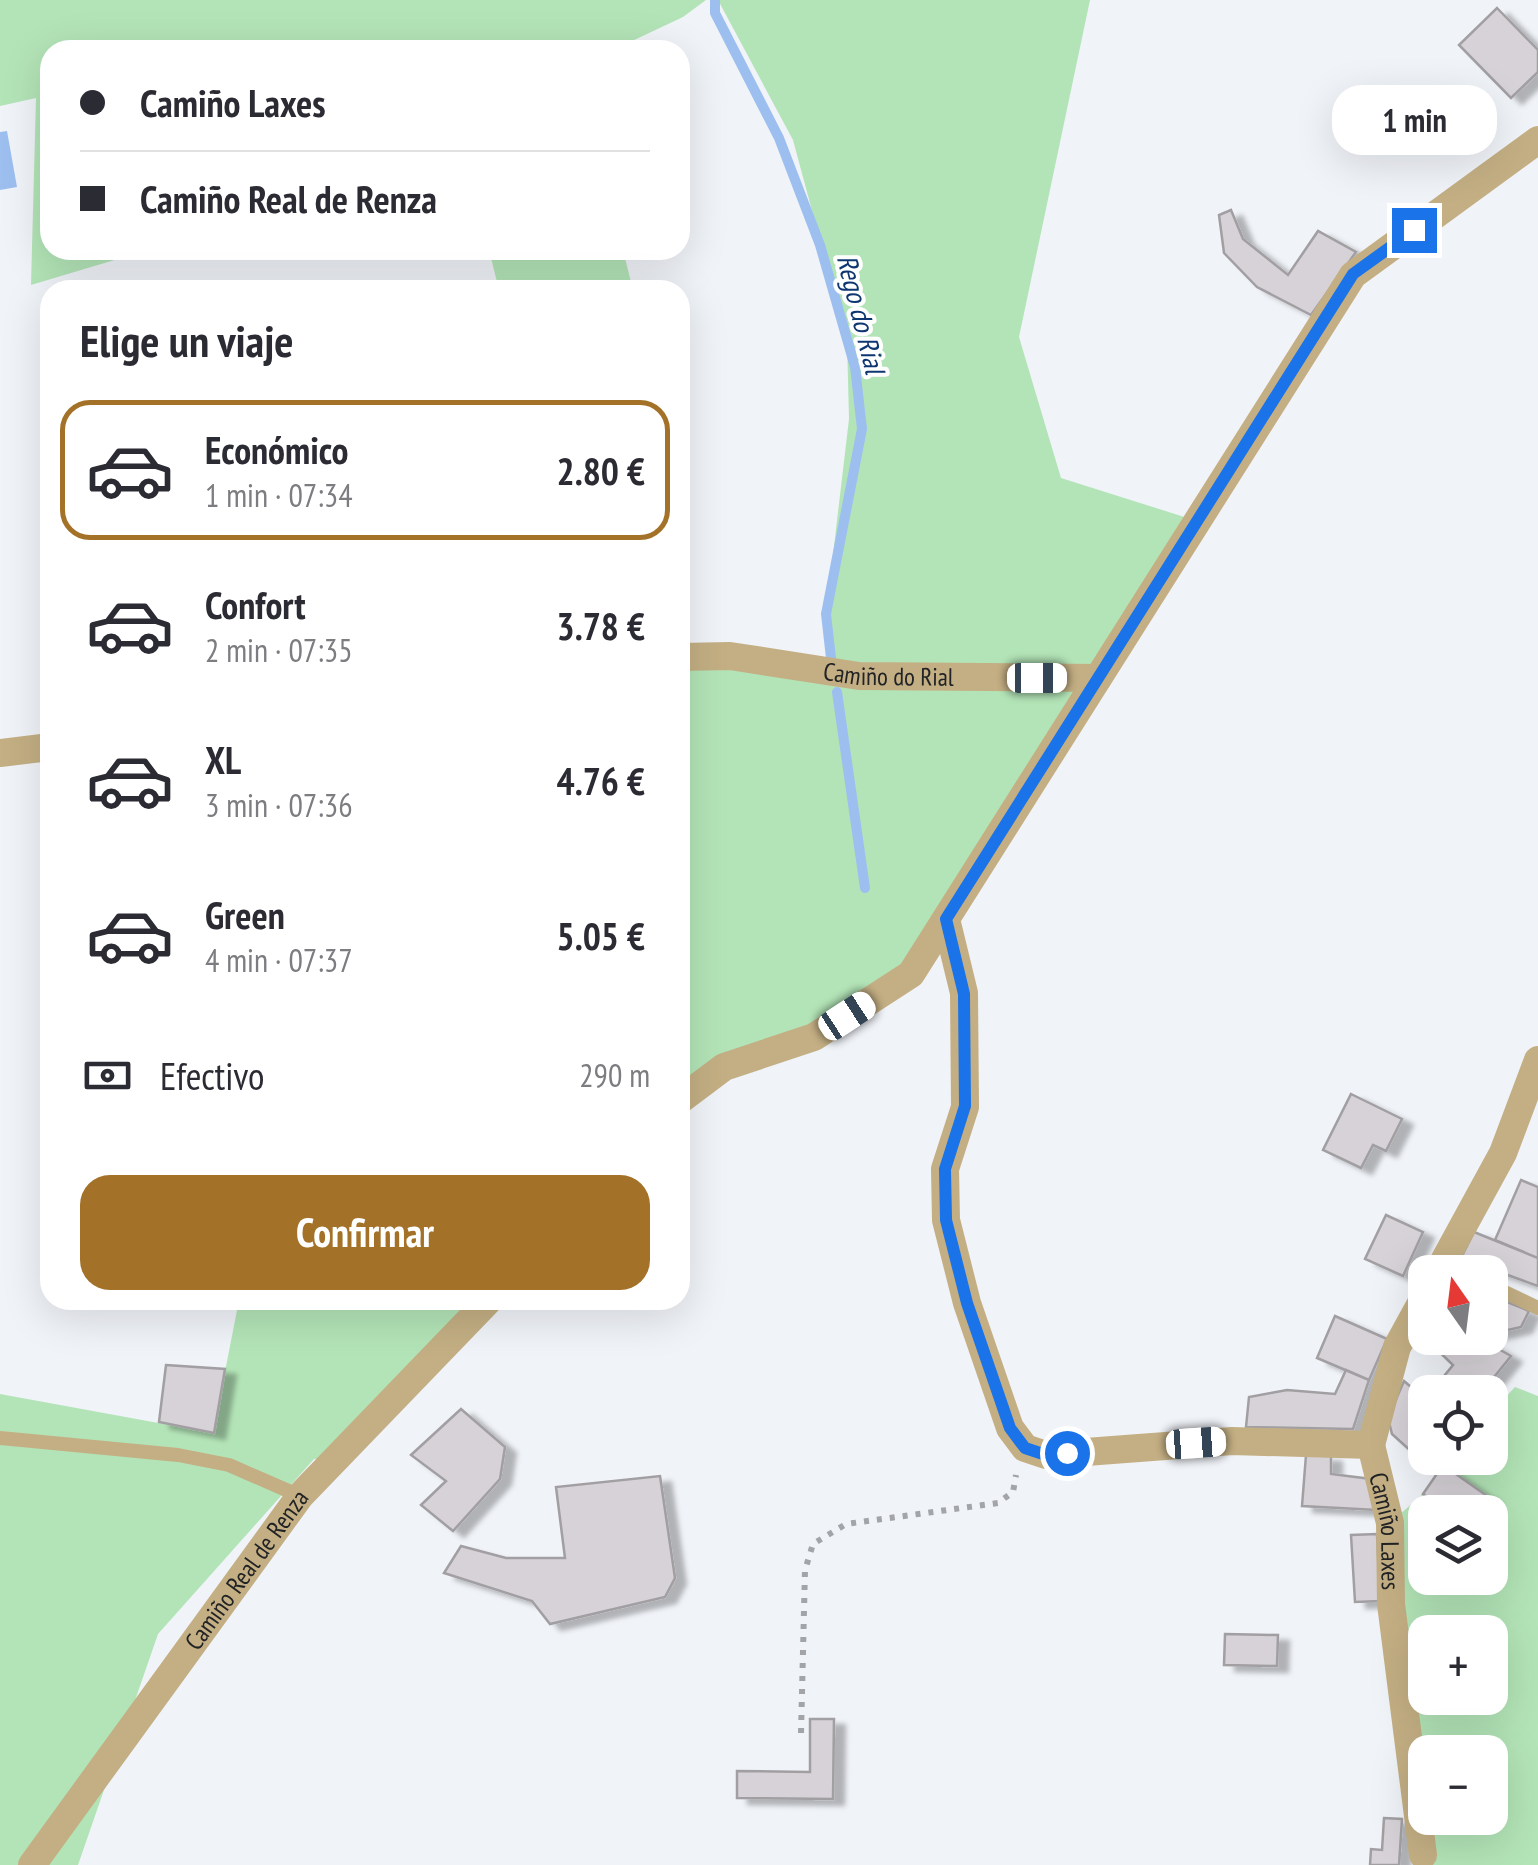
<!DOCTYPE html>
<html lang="es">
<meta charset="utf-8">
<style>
body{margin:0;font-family:"PT Sans Narrow",sans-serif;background:#f2f2f3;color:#2b2b33;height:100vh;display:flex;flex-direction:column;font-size:38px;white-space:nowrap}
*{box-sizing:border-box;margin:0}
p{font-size:32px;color:#7c7c81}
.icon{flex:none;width:55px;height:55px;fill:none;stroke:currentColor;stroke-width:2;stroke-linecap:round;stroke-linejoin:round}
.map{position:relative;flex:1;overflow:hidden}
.details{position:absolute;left:40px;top:280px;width:650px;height:1030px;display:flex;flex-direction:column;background:#fff;border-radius:30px;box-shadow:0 10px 40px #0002}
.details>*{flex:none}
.top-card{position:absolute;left:40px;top:40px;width:650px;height:220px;border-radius:30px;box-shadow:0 10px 40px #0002;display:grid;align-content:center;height:220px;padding:0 40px;background:#fff}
.needle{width:65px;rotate:346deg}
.controls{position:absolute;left:1408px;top:1255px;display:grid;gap:20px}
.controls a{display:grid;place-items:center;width:100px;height:100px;border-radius:20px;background:#fff;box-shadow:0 10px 40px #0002;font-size:50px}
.end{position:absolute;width:45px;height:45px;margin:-22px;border:12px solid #1a73e8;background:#fff;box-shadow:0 0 0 5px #fff}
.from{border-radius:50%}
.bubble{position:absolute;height:70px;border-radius:30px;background:#fff;box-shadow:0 10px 40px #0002;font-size:32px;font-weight:700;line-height:70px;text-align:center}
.car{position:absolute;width:30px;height:60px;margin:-30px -15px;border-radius:12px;box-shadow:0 0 8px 2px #0007;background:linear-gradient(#fff 24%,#345 0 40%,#fff 0 76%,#345 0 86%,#fff 0)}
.top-card b{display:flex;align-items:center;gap:35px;height:95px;font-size:38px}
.top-card b+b{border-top:2px solid #e1e1e2}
.top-card i{width:25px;height:25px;background:#2b2b33}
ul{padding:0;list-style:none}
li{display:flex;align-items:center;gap:30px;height:140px;margin:0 20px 15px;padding:0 20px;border:5px solid transparent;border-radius:30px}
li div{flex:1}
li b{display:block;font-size:38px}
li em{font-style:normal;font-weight:700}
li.current{border-color:#a37127}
li>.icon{width:90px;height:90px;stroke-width:1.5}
h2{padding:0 40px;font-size:45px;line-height:120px}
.pay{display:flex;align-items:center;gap:25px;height:110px;padding:0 40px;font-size:38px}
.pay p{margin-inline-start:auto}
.action{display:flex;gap:20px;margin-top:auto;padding:20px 40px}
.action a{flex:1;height:115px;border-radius:30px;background:#a37127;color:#fff;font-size:40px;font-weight:700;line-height:115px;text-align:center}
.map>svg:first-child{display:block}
.green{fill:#b3e4b7;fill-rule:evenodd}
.water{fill:#9dbff0}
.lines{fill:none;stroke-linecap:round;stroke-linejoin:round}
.stream{stroke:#9dbff0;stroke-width:10}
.building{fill:#d6d2d7;stroke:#a29fa3;stroke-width:2.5;filter:url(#shadow)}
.path{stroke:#a2a4a8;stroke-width:6;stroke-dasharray:5 8;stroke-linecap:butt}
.lane{stroke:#c4af84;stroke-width:14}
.street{stroke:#c4af84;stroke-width:28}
.route{stroke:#1a73e8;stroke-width:12}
.labels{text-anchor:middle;stroke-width:8;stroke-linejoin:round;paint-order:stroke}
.street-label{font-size:25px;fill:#222325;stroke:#fff}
.water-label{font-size:28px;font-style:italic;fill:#0e3771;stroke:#fff}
</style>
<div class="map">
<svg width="1538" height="1865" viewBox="0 0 1538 1865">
<defs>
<filter id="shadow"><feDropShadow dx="11" dy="6" stdDeviation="2.5" flood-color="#0004"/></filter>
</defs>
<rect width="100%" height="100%" fill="#f0f3f8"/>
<path class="green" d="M0,0h706l-23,17 -70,33h-563v200h98l-117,35 5,-187 -36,8z
M718,0h372l-71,337 42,141 136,43 -288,451 -229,121v-446l178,28 -27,-17 -5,-44 23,-195 -2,-78 -54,-201z
M489,250h134l10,40h-134z
M239,1300h243l-143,160 -25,-1 -156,175 -80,231h-78v-471l213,39z
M1515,1387l23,9v469h-111l2,-47h61v-66h-65v35l-35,-264 33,-29 27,-36h40v-44zM1425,1512h65v66h-65zM1425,1632h65v66h-65z"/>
<path class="water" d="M7,131l10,56 -17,3v-58z"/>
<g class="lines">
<path class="stream" d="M715,0v13l64,125 41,107 35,122 7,62 -36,185 5,44
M837,692l28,196"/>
</g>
<path class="building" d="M1497,8l41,42v22l-27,26 -52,-53z
M1231,210l12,29 45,36 30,-44 38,21 -45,63 -54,-28 -33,-34 -5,-38z
M1351,1094l51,25 -16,32 -13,-6 -12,23 -38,-18z
M1521,1180l17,7v71l-43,-18z
M1386,1215l37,17 -20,44 -38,-17z
M1474,1232l64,26v28l-77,-28z
M1490,1295l39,16 -8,16 -31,7z
M1335,1316l52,23 -18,41 -52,-22z
M1425,1324v14h54l32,18 -29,36h-51l22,-27 -34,-33z
M166,1365l59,4 -11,64 -55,-11z
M1346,1370l23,10 -16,49 -107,-2 3,-30 38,-7 48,4z
M1404,1381l21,18 2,59 -4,4 -31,-28 -4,-16z
M461,1409l44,38 -5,32 -47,52 -32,-26 25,-24 -35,-26z
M1306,1455l25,1v18l40,5 6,31 -75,-4z
M1443,1465l47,33 -11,14h-30l-26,-18z
M660,1476l15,102 -10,19 -115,27 -18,-23 -88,-28 17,-27 45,12h59l-9,-71z
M1377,1534l3,67 -25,1 -4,-67z
M1225,1634l53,1 -1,31 -53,-1z
M810,1719h24l-1,80 -96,-1v-27l73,1z
M1384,1818l18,1 -3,46h-29l1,-16 11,1z"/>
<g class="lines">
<path class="path" d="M801,1733l4,-163 8,-26 33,-20 152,-21 15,-11 3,-17"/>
<path class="lane" d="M1443,1262l21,10
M1490,1285l48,23
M0,1438l178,17 51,10 71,31"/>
<g class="street">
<path id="s1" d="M680,657l50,-1 129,20 239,2"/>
<path d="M0,753l50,-6"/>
<path d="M946,919l18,74 1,114 -20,62 1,51 21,83 43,125 15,20 21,7 186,-14 139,4 26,-98 28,-51"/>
<path d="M680,1100l44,-33 90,-30 97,-63 442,-699 185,-135"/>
<path d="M1438,1272l65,-119 35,-93"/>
<path id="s2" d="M1371,1445l19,78 1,81 32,251"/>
<path id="s3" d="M32,1865l268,-369 189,-196"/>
</g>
</g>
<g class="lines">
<path class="route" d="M1067,1453l-21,2 -21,-7 -15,-20 -43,-125 -21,-83 -1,-51 20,-63 -1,-112 -18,-75 407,-645 61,-44"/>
</g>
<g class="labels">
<g class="street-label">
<text dy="9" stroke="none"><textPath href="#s1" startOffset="210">Camiño do Rial</textPath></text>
<text dy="9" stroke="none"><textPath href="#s2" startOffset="88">Camiño Laxes</textPath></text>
<text dy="9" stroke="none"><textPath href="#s3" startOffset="365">Camiño Real de Renza</textPath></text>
</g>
<g class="water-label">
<text transform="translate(861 314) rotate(76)" y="10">Rego do Rial</text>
</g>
</g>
</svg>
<div class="controls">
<a><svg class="needle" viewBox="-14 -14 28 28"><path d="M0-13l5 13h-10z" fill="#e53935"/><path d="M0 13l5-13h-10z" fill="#7c7c81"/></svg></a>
<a><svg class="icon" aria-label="locate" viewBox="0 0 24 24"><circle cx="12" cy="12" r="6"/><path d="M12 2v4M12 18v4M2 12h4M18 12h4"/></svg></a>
<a><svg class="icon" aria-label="layers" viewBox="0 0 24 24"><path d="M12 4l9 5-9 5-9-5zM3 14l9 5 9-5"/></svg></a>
<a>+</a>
<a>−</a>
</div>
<i class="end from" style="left:1067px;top:1453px"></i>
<i class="end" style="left:1414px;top:230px"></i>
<div class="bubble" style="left:1332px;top:85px;width:165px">1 min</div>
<i class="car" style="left:1037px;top:678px;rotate:90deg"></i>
<i class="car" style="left:847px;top:1016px;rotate:57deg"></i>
<i class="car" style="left:1196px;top:1443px;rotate:86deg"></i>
<div class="top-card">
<b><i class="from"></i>Camiño Laxes</b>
<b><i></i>Camiño Real de Renza</b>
</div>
<section class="details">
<h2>Elige un viaje</h2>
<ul>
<li class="current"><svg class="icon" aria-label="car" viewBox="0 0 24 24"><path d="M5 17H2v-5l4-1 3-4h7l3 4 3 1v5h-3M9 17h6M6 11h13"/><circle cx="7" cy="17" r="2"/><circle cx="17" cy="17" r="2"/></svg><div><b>Económico</b><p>1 min · 07:34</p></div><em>2.80 €</em></li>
<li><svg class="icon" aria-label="car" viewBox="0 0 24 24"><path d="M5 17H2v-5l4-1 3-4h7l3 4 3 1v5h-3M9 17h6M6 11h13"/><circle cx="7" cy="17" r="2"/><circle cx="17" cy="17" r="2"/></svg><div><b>Confort</b><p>2 min · 07:35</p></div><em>3.78 €</em></li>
<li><svg class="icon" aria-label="car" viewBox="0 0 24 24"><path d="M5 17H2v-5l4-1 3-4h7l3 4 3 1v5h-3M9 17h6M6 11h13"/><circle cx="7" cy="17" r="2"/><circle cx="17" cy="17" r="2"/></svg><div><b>XL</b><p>3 min · 07:36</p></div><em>4.76 €</em></li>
<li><svg class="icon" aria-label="car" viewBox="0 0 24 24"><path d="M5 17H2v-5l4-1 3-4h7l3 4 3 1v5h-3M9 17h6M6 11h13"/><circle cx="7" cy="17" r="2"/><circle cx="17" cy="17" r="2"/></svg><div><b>Green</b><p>4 min · 07:37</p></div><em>5.05 €</em></li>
</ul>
<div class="pay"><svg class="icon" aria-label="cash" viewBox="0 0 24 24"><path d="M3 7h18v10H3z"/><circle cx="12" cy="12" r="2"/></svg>Efectivo<p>290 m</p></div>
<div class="action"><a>Confirmar</a></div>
</section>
</div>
